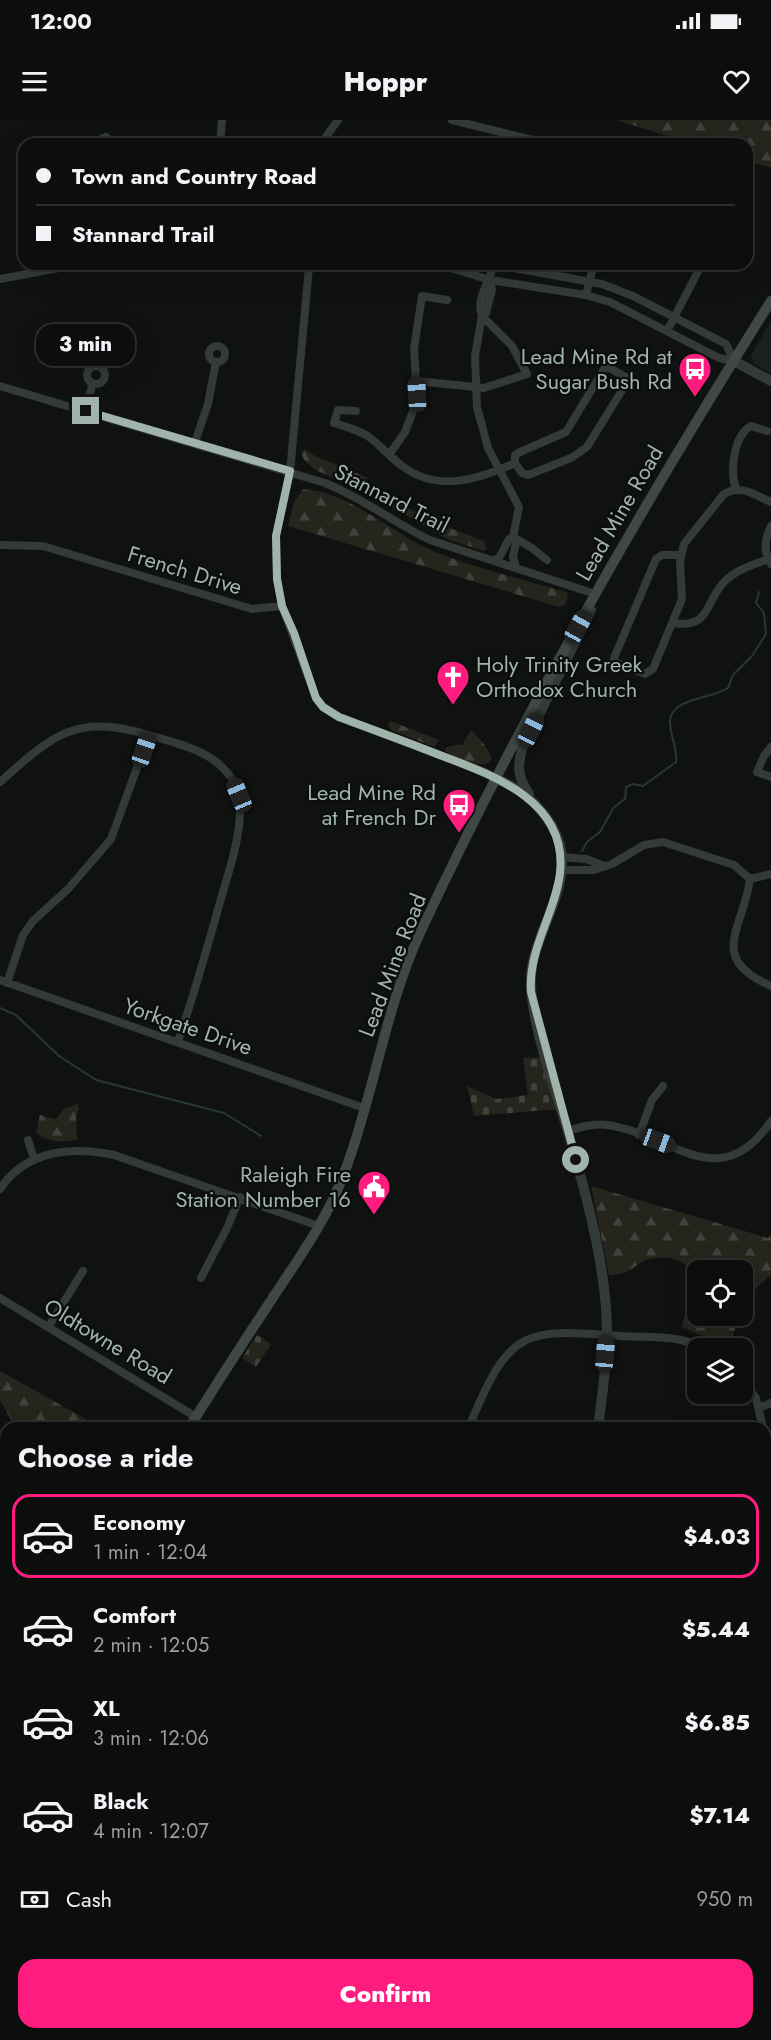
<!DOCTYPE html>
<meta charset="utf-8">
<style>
body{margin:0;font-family:Jost,sans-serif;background:#151717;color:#f1f3f6;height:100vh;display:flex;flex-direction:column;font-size:22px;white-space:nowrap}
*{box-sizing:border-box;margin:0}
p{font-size:20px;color:#9a9c9e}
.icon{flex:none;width:33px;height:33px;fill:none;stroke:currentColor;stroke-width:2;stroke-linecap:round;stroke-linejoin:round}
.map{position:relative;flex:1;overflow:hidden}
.panel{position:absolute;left:0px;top:1302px;width:771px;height:618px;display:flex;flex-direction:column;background:#0c0e0e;border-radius:18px 18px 0 0;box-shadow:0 6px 24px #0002,0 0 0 2px #2c2e2e}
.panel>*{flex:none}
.top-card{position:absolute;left:18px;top:18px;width:735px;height:132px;border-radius:18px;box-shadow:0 6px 24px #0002,0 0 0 2px #2c2e2e;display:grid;align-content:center;height:132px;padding:0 18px;background:#0c0e0e}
.fabs{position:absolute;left:687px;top:1140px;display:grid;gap:12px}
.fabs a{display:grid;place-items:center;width:66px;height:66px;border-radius:12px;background:#0c0e0e;box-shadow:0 6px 24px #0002,0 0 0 2px #2c2e2e;font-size:30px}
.end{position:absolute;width:27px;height:27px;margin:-14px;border:8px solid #a0b4ac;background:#111;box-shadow:0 0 0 3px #111}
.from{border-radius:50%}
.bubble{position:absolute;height:42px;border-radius:18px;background:#0c0e0e;box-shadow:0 6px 24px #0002,0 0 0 2px #2c2e2e;font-size:20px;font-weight:800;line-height:42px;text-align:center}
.car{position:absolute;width:18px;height:36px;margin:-18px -9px;border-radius:8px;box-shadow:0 0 4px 2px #0007;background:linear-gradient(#222 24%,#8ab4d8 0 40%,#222 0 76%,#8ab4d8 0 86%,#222 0)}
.top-card b{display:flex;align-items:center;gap:21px;height:57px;font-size:22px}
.top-card b+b{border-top:2px solid #2c2e2e}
.top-card i{width:15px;height:15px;background:#f1f3f6}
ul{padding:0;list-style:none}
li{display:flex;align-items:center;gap:18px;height:84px;margin:0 12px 9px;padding:0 6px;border:3px solid transparent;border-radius:18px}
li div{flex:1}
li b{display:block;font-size:22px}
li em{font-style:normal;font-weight:800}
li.on{border-color:#ff1c7f}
li>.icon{width:54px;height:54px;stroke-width:1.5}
h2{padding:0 18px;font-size:27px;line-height:72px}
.pay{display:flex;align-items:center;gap:15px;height:66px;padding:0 18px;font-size:22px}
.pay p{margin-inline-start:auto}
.cta{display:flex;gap:12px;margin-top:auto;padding:12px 18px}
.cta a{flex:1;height:69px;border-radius:18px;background:#ff1c7f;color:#fff;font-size:24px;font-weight:800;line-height:69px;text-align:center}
.status{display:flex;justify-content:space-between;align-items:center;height:42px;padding:0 30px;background:#0c0e0e;direction:ltr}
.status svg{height:16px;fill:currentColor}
header{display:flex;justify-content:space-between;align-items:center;height:78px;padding:0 18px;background:#0c0e0e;font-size:27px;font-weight:800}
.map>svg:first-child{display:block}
.built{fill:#1c1f1f}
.forest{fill:url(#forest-firs)}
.cemetery{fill:url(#cemetery-stones)}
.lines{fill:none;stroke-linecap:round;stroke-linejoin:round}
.stream{stroke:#28392e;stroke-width:2}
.minor{stroke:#333a38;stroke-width:8}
.tertiary{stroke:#333a38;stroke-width:10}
.secondary{stroke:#3f4845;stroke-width:10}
.primary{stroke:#4d5754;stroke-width:12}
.route{stroke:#a0b4ac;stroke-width:8}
.labels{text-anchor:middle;stroke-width:4.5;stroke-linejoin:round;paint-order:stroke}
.poi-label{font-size:22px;fill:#a0b4ac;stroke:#0c0d0d;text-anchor:end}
.street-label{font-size:22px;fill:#a0b4ac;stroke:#0c0d0d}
</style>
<div class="status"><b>12:00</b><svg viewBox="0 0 49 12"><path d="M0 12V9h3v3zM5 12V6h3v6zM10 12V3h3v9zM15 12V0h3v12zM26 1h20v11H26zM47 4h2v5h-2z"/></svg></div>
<header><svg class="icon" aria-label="menu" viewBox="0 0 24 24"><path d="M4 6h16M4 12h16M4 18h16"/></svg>Hoppr<svg class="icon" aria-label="heart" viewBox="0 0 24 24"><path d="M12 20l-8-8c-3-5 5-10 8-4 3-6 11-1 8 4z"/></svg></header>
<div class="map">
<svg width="771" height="1920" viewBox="0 0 771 1920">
<defs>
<pattern id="forest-firs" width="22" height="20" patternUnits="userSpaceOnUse" patternTransform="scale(1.5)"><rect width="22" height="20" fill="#25251d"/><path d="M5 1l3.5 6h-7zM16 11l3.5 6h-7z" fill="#41423b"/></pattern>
<pattern id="cemetery-stones" width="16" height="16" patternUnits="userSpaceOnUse" patternTransform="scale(1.5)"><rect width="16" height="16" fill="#25251d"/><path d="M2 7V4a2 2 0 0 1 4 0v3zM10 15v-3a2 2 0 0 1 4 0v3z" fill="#41423b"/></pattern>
</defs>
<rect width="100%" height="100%" fill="#101212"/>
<path class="built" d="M771,201v53l-18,-11 -2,-8z
M771,1741v179l-6,-21v-145z"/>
<path class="forest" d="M616,0h155v48l-24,-8v-16h-53z
M305,329l10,7 53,22 -8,8c-17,-6 -55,-13 -59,-34z
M303,369c50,4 87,44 132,63 42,17 89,27 133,41l-2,11 -7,3 -271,-81 6,-24z
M389,379l53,26 42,16 3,8 -3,2 -37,-12 -57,-33 -4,-5z
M390,601l49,19 -5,7 -43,-17 -3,-6z
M471,610l13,14 8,14 -3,5c-12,4 -35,-4 -44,-12l1,-4 17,-3z
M77,984l2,5 -3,6 1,24c-12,5 -33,2 -41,-6l4,-18 16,4 8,-10z
M591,1066l177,52 3,-4v41l-14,12 -14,21 -1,-38h-44v46h41l-10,32 -47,-21c6,-25 23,-63 -12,-69 -9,-1 -20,-1 -28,4 -13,8 -16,13 -33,13z
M0,1251l102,57h-86l-16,-28z
M155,1914h215l8,6h-222z"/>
<path class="cemetery" d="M542,937l15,52 -83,7 -7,-30 29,13 32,-4 -5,-37z
M257,1215l14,9 -15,23 -14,-9z"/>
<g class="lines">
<path class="stream" d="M582,731l5,-9 13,-10 14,-25 11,-8 1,-12 7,-3 10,2 33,-24c2,-14 -7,-28 -6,-42 2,-22 44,-22 58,-32l5,-13 19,-19 14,-22 -2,-21 -8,-10 3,-11
M0,888l16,7 43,41 37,24 128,33 37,23
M0,1856l6,7
M55,1914l6,6"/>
<path class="minor" d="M452,0l97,24
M98,24l3,-5 5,-2 8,7
M220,24l2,-24
M321,24l17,-24
M302,144l17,4 10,-4
M438,144l52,16 96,15 24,7 109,56 15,3
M492,144l110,20 31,12 93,48 8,17
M587,144l6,3 8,-3
M309,147l-19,205 -14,64 1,43 5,27 34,92 7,9 15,10 147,55 11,7
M0,159l80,-15
M490,160l2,10 -6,23 -4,3 -7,40 2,51 11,41 31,59 -6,30 -4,2 -10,19 -6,2
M586,175l7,-28
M482,196c-7,-16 8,-36 12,-52
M667,211l35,-67
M209 234a8 8 0 1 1 16 0a8 8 0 1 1-16 0Z
M87 255a9 9 0 1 1 18 0a9 9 0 1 1-18 0Z
M417,261l67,7 43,-14 -15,-28 -30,-30
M0,266l325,97c38,15 69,40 105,57l165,54
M85,291l8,-28
M356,291l-18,-1 -4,13c12,4 25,7 35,14 11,8 21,20 32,28 35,28 77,15 114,-2v-8l5,-3 46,-20 40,-66 23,13 -42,68 -16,11 -43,17 -6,-2 -7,-10
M195,322l13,-38 8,-42
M389,335l16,-23 10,-26 2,-12 -3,-45 8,-53 25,4
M736,369c-6,-17 -3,-53 15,-63l16,5
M771,406c-6,12 -8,26 0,38
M513,417l19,11 15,12
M513,417l3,5 -3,15 3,10
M0,425l43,1 209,63 30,-3
M681,435h-19l-6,4 -42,99 1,4 30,12 8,-5 29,-70 -2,-37 4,-18 39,-49c16,-12 32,0 48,7
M672,503c40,6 32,-21 53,-42 12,-12 28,-16 43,-22
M771,627l-7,9 -7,16 14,5
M0,662c53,-47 75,-69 149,-47 30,9 65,16 83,44 6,10 8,22 8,34 -1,30 -12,61 -20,89 -13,47 -26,93 -42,139
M561,737l25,2 19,7
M560,750h34l18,-6 32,-19 19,-3 71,23 16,14
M750,759c-6,49 -44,79 21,107
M750,759l21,-5
M0,860l364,128
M7,863l16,-48 10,-14 35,-32 43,-50 38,-104
M568,1011c13,-4 26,-8 40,-6 65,10 112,72 163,-4
M639,1015l13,-35 11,-14
M28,1020l6,19
M0,1069c26,-39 72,-43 114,-34l205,71
M201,1158l26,-50 13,-31
M0,1178l196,119
M49,1206l34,-55
M742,1259l14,19 7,30
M759,1288l12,-5
M471,1302c39,-93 53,-94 150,-86 28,2 56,-2 81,12
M765,1535l6,5
M765,1571l6,-8
M545,1920l3,-6
M670,1920l2,-6"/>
<path class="tertiary" d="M734,241l37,20
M496,659c28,10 56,36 64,66 12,49 -32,93 -29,141 2,44 24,102 37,146 18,62 39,136 39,201 0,31 -5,64 -9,95
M529,674c-11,-17 -12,-26 -7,-45l69,-139"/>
<path class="secondary" d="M189,1308c27,-43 55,-87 83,-129 27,-41 56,-81 73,-128 29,-77 40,-162 75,-238 102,-219 222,-428 351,-632
M0,1607l6,-9"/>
<path class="primary" d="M0,1470l6,2
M753,1914l2,6"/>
</g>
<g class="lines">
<path class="route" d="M86,291l204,60 -14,65 1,43 5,27 12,27 22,65 7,9 16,10c32,12 65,24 98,37 55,21 131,46 123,119 -5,41 -32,76 -29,119l45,168"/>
</g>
<defs>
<g id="bus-pin" transform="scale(1.725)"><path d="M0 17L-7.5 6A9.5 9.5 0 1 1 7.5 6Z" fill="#ff1c7f" stroke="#0c0d0d"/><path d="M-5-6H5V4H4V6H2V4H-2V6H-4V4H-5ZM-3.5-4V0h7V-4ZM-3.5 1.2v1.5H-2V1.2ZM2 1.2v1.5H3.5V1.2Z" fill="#fff"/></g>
<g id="church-pin" transform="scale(1.725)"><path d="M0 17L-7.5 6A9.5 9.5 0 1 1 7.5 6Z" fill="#ff1c7f" stroke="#0c0d0d"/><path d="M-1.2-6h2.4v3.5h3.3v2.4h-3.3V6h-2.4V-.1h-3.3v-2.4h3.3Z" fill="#fff"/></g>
<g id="civic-pin" transform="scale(1.725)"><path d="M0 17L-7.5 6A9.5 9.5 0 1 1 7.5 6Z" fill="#ff1c7f" stroke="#0c0d0d"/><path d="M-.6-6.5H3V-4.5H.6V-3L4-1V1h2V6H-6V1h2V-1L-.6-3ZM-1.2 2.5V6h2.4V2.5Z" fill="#fff"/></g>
</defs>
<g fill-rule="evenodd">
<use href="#bus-pin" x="695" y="249"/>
<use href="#church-pin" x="453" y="557"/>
<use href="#bus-pin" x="459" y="685"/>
<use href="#civic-pin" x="374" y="1067"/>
</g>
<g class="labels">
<g class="poi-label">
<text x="672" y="244">Lead Mine Rd at<tspan x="672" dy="25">Sugar Bush Rd</tspan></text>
<text x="476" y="552" text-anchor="start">Holy Trinity Greek<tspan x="476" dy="25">Orthodox Church</tspan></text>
<text x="436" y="680">Lead Mine Rd<tspan x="436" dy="25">at French Dr</tspan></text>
<text x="351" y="1062">Raleigh Fire<tspan x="351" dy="25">Station Number 16</tspan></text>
</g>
<g class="street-label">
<text transform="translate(392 378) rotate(27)" y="8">Stannard Trail</text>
<text transform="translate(619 393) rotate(-60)" y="8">Lead Mine Road</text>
<text transform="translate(185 450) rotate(17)" y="8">French Drive</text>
<text transform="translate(392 845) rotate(-69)" y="8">Lead Mine Road</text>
<text transform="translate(188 906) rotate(19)" y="8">Yorkgate Drive</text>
<text transform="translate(108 1221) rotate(31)" y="8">Oldtowne Road</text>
</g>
</g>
</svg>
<div class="fabs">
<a><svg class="icon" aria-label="locate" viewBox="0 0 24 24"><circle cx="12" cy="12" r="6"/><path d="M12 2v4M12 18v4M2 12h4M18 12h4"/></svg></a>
<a><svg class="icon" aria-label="layers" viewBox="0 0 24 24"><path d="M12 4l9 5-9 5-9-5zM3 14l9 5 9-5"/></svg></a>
</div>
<i class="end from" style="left:576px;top:1040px"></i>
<i class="end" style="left:86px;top:291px"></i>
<div class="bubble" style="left:36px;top:204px;width:99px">3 min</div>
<i class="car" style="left:417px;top:274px;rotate:357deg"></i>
<i class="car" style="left:578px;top:507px;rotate:29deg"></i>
<i class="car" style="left:531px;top:610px;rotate:26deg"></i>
<i class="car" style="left:144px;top:630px;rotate:19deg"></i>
<i class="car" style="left:239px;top:675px;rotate:337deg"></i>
<i class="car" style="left:658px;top:1021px;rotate:110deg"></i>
<i class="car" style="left:605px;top:1234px;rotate:5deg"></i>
<div class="top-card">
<b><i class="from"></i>Town and Country Road</b>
<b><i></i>Stannard Trail</b>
</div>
<section class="panel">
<h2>Choose a ride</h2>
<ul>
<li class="on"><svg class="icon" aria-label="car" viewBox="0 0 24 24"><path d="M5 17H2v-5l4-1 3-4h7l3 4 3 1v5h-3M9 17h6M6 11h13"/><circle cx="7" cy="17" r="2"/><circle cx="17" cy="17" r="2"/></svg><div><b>Economy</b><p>1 min · 12:04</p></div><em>$4.03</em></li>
<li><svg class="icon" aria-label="car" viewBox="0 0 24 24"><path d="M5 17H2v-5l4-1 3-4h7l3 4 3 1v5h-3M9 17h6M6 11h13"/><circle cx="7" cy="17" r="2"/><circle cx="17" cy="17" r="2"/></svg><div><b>Comfort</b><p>2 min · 12:05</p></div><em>$5.44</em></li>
<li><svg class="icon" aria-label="car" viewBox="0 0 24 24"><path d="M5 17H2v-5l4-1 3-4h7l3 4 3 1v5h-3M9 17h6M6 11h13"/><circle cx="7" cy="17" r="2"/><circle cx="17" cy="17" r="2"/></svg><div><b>XL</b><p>3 min · 12:06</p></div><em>$6.85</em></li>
<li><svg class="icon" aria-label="car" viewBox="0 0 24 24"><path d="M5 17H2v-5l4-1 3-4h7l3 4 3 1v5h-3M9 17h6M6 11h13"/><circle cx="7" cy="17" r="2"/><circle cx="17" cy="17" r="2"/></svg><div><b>Black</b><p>4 min · 12:07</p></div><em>$7.14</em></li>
</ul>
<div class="pay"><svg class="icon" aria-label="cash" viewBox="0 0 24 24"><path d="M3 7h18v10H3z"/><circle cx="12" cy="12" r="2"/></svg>Cash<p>950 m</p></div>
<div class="cta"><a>Confirm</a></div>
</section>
</div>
